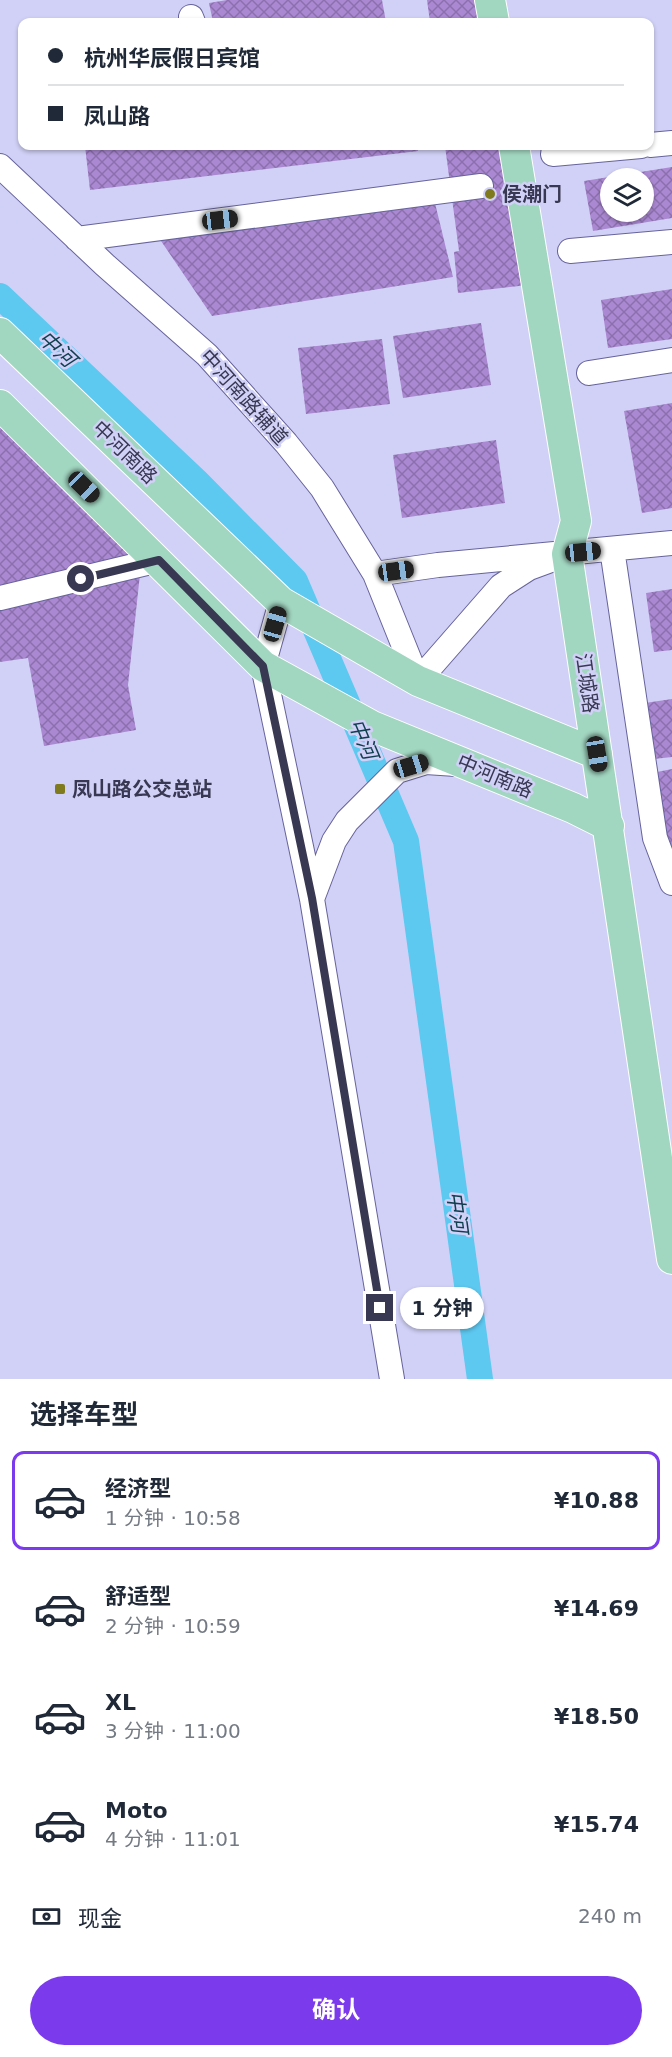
<!DOCTYPE html>
<html lang="zh">
<meta charset="utf-8">
<style>
body{margin:0;font-family:"DejaVu Sans","Noto Sans SC",sans-serif;background:#f2f2f3;color:#1f2937;height:100vh;display:flex;flex-direction:column;font-size:22px;white-space:nowrap}
*{box-sizing:border-box;margin:0}
p{font-size:20px;color:#747a83}
.icon{flex:none;width:33px;height:33px;fill:none;stroke:currentColor;stroke-width:2;stroke-linecap:round;stroke-linejoin:round}
.map{position:relative;height:1379px;overflow:hidden}
.details{display:flex;flex-direction:column;background:#fff;flex:1}
.details>*{flex:none}
.guide{position:absolute;left:18px;top:18px;width:636px;height:132px;border-radius:12px;box-shadow:0 2px 4px #0004;display:grid;align-content:center;height:132px;padding:0 30px;background:#fff}
.buttons{position:absolute;left:600px;top:168px;display:grid;gap:12px}
.buttons a{display:grid;place-items:center;width:54px;height:54px;border-radius:50%;background:#fff;box-shadow:0 2px 4px #0004;font-size:30px}
.end{position:absolute;width:27px;height:27px;margin:-14px;border:8px solid #393852;background:#fff;box-shadow:0 0 0 3px #fff}
.from{border-radius:50%}
.bubble{position:absolute;height:42px;border-radius:21px;background:#fff;box-shadow:0 2px 4px #0004;font-size:20px;font-weight:700;line-height:42px;text-align:center}
.car{position:absolute;width:18px;height:36px;margin:-18px -9px;border-radius:8px;box-shadow:0 0 4px 2px #0007;background:linear-gradient(#222 24%,#8ab4d8 0 40%,#222 0 76%,#8ab4d8 0 86%,#222 0)}
.guide b{display:flex;align-items:center;gap:21px;height:57px;font-size:22px}
.guide b+b{border-top:2px solid #e0e1e3}
.guide i{width:15px;height:15px;background:#1f2937}
ul{padding:0;list-style:none}
li{display:flex;align-items:center;gap:18px;height:99px;margin:0 12px 9px;padding:0 18px;border:3px solid transparent;border-radius:12px}
li div{flex:1}
li b{display:block;font-size:22px}
li em{font-style:normal;font-weight:700}
li.active{border-color:#7c3aed}
li>.icon{width:54px;height:54px;stroke-width:1.5}
h2{padding:0 30px;font-size:27px;line-height:72px}
.pay{display:flex;align-items:center;gap:15px;height:66px;padding:0 30px;font-size:22px}
.pay p{margin-inline-start:auto}
.button{display:flex;gap:12px;margin-top:auto;padding:12px 30px}
.button a{flex:1;height:69px;border-radius:36px;background:#7c3aed;color:#fff;font-size:24px;font-weight:700;line-height:69px;text-align:center}
.map>svg:first-child{display:block}
.lines{fill:none;stroke-linecap:round;stroke-linejoin:round}
.canal{stroke:#5dc8f0;stroke-width:26}
.building{fill:url(#building-cross-hatch);fill-rule:evenodd}
.minor-casing{stroke:#66639b;stroke-width:26}
.major-casing{stroke:#fff;stroke-width:32}
.minor{stroke:#fff;stroke-width:24}
.major{stroke:#a1d6c1;stroke-width:30}
.route{stroke:#393852;stroke-width:8}
.poi-dot{fill:#807a1f;stroke:#d1d1f7;stroke-width:2}
.labels{text-anchor:middle;stroke-width:5;stroke-linejoin:round;paint-order:stroke}
.poi-label{font-size:20px;font-weight:bold;fill:#393852;stroke:#d1d1f7;text-anchor:start}
.street-label{font-size:20px;fill:#393852;stroke:#d1d1f7}
.water-label{font-size:21px;font-style:italic;fill:#0f3f4f;stroke:#d1d1f7}
</style>
<div class="map">
<svg width="672" height="1379" viewBox="0 0 672 1379">
<defs>
<pattern id="building-cross-hatch" width="8" height="8" patternUnits="userSpaceOnUse" patternTransform="scale(1.5)"><rect width="8" height="8" fill="#ab88d2"/><path d="M0 0l8 8M0 8l8-8" fill="none" stroke="#8c70ad"/></pattern>
</defs>
<rect width="100%" height="100%" fill="#d1d1f7"/>
<g class="lines">
<path class="canal" d="M0,296l196,185 99,100 111,260 74,538"/>
</g>
<path class="building" d="M227,0h155l4,22h-173l-4,-19z
M427,0h76l3,22h-76z
M85,146h332l1,5 -328,39z
M445,146h77l23,137 -87,10 -4,-41 5,-1z
M672,167v51l-79,13 -9,-50zM610,178h34v34h-34z
M434,199l19,78 -241,39 -53,-78z
M672,289v50l-64,9 -7,-48z
M481,323l10,62 -88,13 -10,-62z
M382,339l8,65 -84,10 -8,-66z
M672,403v105l-30,5 -18,-102z
M0,405l141,160 -13,120 8,45 -92,16 -16,-88 -28,4z
M496,440l9,63 -103,15 -9,-63z
M672,589v61l-18,2 -8,-59z
M672,699v58l-18,2 -9,-56z
M672,769v98h-1l-14,-95z"/>
<g class="lines">
<g class="minor-casing">
<path id="minor" d="M191,17l2,5
M650,145l22,-2
M553,154l88,-8
M0,166l105,99 102,90 79,88 36,45 53,86 43,107 83,-95 28,-18 38,-14
M77,239l404,-53
M570,251l102,-9
M589,373l83,-13
M612,549l43,289 17,45
M375,574l63,-9 234,-22
M0,598l159,-38
M281,602l-18,64 49,233 80,480
M312,899l22,-58 13,-20 50,-50 29,-9 30,2"/>
</g>
<g class="major-casing">
<path id="major" d="M490,0l4,22
M514,146l62,375 -9,33 105,705
M0,333l281,269 137,79 179,73
M0,405l263,261 109,60 201,82 36,18"/>
</g>
<use href="#minor" class="minor"/>
<use href="#major" class="major"/>
</g>
<g class="lines">
<path class="route" d="M81,579l78,-19 104,106 49,232 68,410"/>
</g>
<g class="poi-dot">
<circle cx="490" cy="194" r="6"/>
<rect x="54" y="783" width="12" height="12" rx="3"/>
</g>
<g class="labels">
<g class="poi-label">
<text x="502" y="201">侯潮门</text>
<text x="72" y="796">凤山路公交总站</text>
</g>
<g class="street-label">
<text transform="translate(244 397) rotate(48)" y="7">中河南路辅道</text>
<text transform="translate(125 452) rotate(44)" y="7">中河南路</text>
<text transform="translate(587 683) rotate(82)" y="7">江城路</text>
<text transform="translate(495 776) rotate(23)" y="7">中河南路</text>
</g>
<g class="water-label">
<text transform="translate(57 349) rotate(43)" y="7">中河</text>
<text transform="translate(363 739) rotate(67)" y="7">中河</text>
<text transform="translate(457 1212) rotate(82)" y="7">中河</text>
</g>
</g>
</svg>
<div class="buttons">
<a><svg class="icon" aria-label="layers" viewBox="0 0 24 24"><path d="M12 4l9 5-9 5-9-5zM3 14l9 5 9-5"/></svg></a>
</div>
<i class="end from" style="left:81px;top:579px"></i>
<i class="end" style="left:380px;top:1308px"></i>
<div class="bubble" style="left:400px;top:1287px;width:84px">1 分钟</div>
<i class="car" style="left:220px;top:220px;rotate:83deg"></i>
<i class="car" style="left:84px;top:487px;rotate:134deg"></i>
<i class="car" style="left:583px;top:552px;rotate:84deg"></i>
<i class="car" style="left:396px;top:571px;rotate:82deg"></i>
<i class="car" style="left:275px;top:624px;rotate:16deg"></i>
<i class="car" style="left:597px;top:754px;rotate:171deg"></i>
<i class="car" style="left:411px;top:766px;rotate:73deg"></i>
<div class="guide">
<b><i class="from"></i>杭州华辰假日宾馆</b>
<b><i></i>凤山路</b>
</div>
</div>
<section class="details">
<h2>选择车型</h2>
<ul>
<li class="active"><svg class="icon" aria-label="car" viewBox="0 0 24 24"><path d="M5 17H2v-5l4-1 3-4h7l3 4 3 1v5h-3M9 17h6M6 11h13"/><circle cx="7" cy="17" r="2"/><circle cx="17" cy="17" r="2"/></svg><div><b>经济型</b><p>1 分钟 · 10:58</p></div><em>¥10.88</em></li>
<li><svg class="icon" aria-label="car" viewBox="0 0 24 24"><path d="M5 17H2v-5l4-1 3-4h7l3 4 3 1v5h-3M9 17h6M6 11h13"/><circle cx="7" cy="17" r="2"/><circle cx="17" cy="17" r="2"/></svg><div><b>舒适型</b><p>2 分钟 · 10:59</p></div><em>¥14.69</em></li>
<li><svg class="icon" aria-label="car" viewBox="0 0 24 24"><path d="M5 17H2v-5l4-1 3-4h7l3 4 3 1v5h-3M9 17h6M6 11h13"/><circle cx="7" cy="17" r="2"/><circle cx="17" cy="17" r="2"/></svg><div><b>XL</b><p>3 分钟 · 11:00</p></div><em>¥18.50</em></li>
<li><svg class="icon" aria-label="car" viewBox="0 0 24 24"><path d="M5 17H2v-5l4-1 3-4h7l3 4 3 1v5h-3M9 17h6M6 11h13"/><circle cx="7" cy="17" r="2"/><circle cx="17" cy="17" r="2"/></svg><div><b>Moto</b><p>4 分钟 · 11:01</p></div><em>¥15.74</em></li>
</ul>
<div class="pay"><svg class="icon" aria-label="cash" viewBox="0 0 24 24"><path d="M3 7h18v10H3z"/><circle cx="12" cy="12" r="2"/></svg>现金<p>240 m</p></div>
<div class="button"><a>确认</a></div>
</section>
